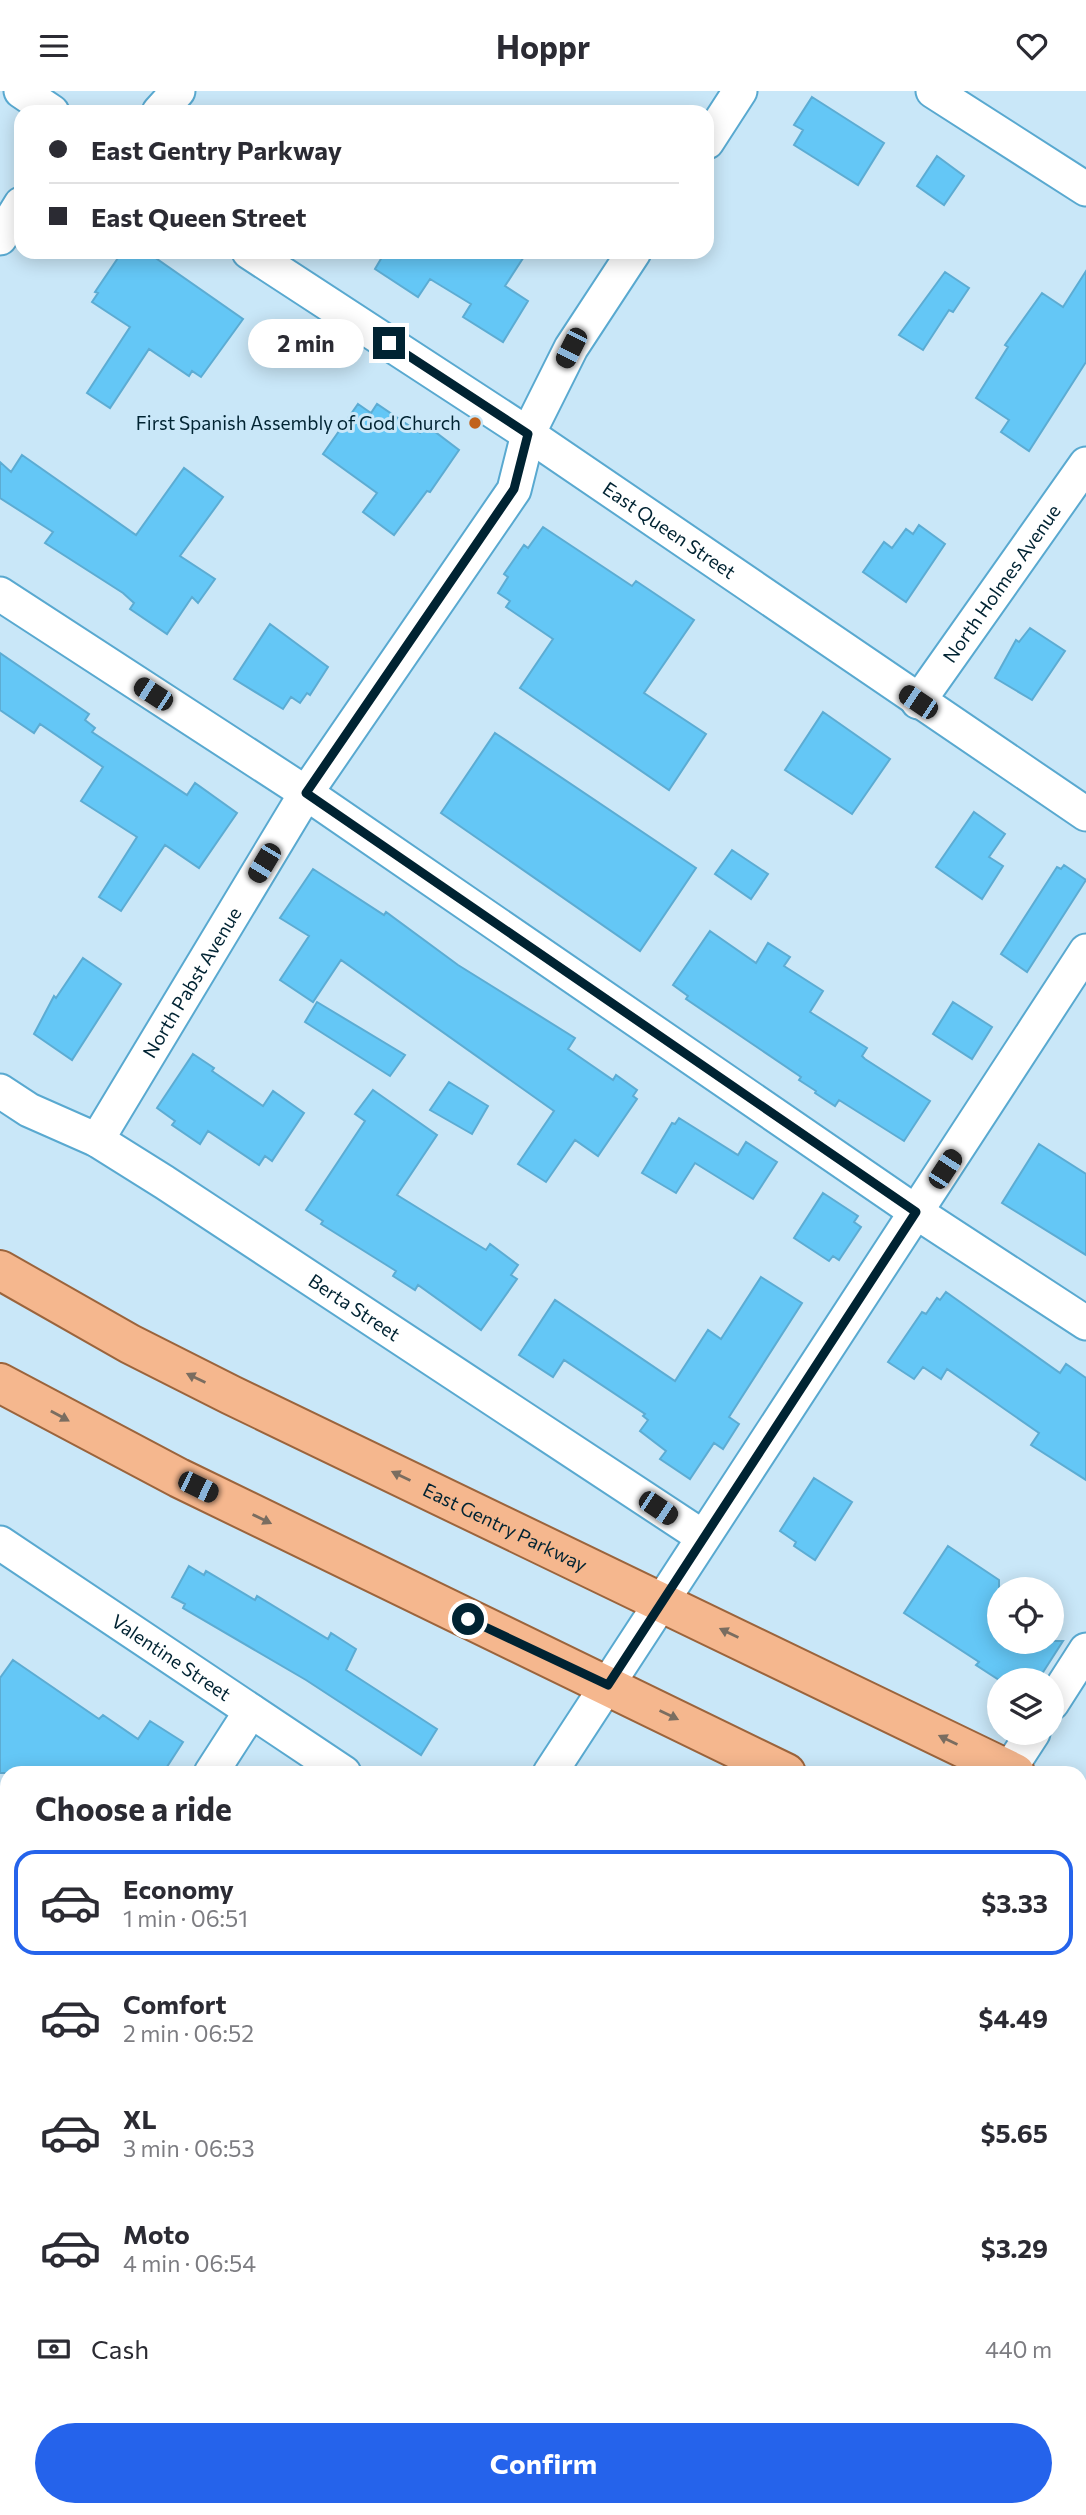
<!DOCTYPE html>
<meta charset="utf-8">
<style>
body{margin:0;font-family:Commissioner,sans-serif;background:#f7f7f7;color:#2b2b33;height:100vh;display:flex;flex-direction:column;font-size:26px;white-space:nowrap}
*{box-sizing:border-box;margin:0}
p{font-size:23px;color:#7c7c81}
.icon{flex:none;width:38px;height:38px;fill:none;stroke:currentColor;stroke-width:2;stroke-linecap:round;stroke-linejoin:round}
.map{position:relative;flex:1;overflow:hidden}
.details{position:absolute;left:0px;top:1675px;width:1087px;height:751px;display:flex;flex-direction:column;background:#fff;border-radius:21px 21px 0 0;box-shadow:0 4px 18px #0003}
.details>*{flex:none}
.top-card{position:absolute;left:14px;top:14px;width:700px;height:154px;border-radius:21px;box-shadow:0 4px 18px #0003;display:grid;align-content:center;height:154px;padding:0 35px;background:#fff}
.controls{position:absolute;left:987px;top:1486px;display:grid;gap:14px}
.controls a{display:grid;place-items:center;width:77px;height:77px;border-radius:50%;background:#fff;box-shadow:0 4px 18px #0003;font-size:35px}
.end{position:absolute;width:32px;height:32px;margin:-16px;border:9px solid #002332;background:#fff;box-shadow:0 0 0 4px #fff}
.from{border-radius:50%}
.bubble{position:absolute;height:49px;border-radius:24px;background:#fff;box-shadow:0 4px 18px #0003;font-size:23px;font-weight:700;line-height:49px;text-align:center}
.car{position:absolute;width:21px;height:42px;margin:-21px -10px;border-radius:9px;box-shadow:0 0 5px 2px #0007;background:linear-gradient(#222 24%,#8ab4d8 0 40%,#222 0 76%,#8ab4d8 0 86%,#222 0)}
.top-card b{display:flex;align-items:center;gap:24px;height:66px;font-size:26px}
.top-card b+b{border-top:2px solid #e1e1e2}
.top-card i{width:18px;height:18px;background:#2b2b33}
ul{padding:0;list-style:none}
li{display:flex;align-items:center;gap:21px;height:105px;margin:0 14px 10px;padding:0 21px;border:4px solid transparent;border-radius:21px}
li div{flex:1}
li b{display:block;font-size:26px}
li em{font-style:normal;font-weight:700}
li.current{border-color:#2563eb}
li>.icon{width:63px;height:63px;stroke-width:1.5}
h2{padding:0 35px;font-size:32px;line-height:84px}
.pay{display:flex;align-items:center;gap:18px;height:77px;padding:0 35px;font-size:26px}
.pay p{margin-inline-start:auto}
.action{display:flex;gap:14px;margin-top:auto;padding:14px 35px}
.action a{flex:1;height:80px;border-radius:42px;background:#2563eb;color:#fff;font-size:28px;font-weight:700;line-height:80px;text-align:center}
header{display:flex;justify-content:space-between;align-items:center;height:91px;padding:0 35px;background:#fff;font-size:32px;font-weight:700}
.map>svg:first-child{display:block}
.green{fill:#fdbad7}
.building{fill:#64c7f6;stroke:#5cacd3;stroke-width:2}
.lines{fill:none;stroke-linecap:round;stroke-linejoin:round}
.minor-casing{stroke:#59a9d0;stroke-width:37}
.primary-casing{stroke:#9b643c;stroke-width:42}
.minor{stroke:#fff;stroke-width:33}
.primary{stroke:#f5b78e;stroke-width:38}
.oneway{fill:#7a6d60}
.route{stroke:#002332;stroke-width:9}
.poi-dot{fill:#c1621b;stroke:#c9e7f8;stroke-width:2.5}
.labels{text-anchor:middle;stroke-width:6;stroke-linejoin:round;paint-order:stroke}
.poi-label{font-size:19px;fill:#002332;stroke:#c9e7f8;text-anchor:end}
.street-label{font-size:19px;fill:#002332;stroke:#c9e7f8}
</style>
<header><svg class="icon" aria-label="menu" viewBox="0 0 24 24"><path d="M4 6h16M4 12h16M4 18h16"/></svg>Hoppr<svg class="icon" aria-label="heart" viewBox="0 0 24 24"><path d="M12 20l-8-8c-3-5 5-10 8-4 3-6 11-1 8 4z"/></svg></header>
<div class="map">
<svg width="1086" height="2424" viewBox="0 0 1086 2424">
<rect width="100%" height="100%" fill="#c9e7f8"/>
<path class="green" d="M0,2363l7,1v54h145l10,6h-162z"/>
<path class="building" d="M812,6l72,46 -26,42 -64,-40 9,-15 -9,-5z
M937,65l27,20 -20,29 -27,-19z
M122,161h25l96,67 -42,58 -9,-6 -3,5 -40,-27 -39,59 -23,-15 43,-66 -38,-25 6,-9 -3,-1z
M385,161h142l-22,34 23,15 -25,41 -40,-25 8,-13 -41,-25 -12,18 -43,-28z
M1086,180v91l-57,89 -28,-19 8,-12 -33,-22 32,-51 -3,-2 37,-52 21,14z
M945,181l24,16 -16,24 -4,-2 -26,40 -24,-15z
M358,313l13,9 6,-9 43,29 6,-8 33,25 -29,42 -3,-1 -33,44 -31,-23 14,-19 -54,-39z
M22,364l114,80 48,-67 39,29 -43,59 35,23 -17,24 -6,-6 -25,37 -37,-25 4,-6 -11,-10 -78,-50 8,-11 -53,-34v-36l11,10z
M919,434l26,19 -39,58 -43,-30 21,-30 8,6 14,-19 7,5z
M543,436l89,59 4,-5 58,39 -50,73 62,41 -37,56 -149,-102 33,-49 -47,-32 4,-6 -12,-8 10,-16 -4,-3 20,-29 4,3z
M270,533l58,43 -18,28 -3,-2 -7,10 -9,-6 -8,12 -49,-30z
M1030,537l35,23 -33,49 -37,-22 21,-38 3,2z
M0,562l89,61 -4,6 10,8 -3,4 95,63 8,-12 42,30 -38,55 -34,-23 -44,66 -22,-14 38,-60 -56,-36 22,-34 -63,-43 -6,9 -34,-23z
M823,621l67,47 -38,55 -67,-44z
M495,642l201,135 -56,83 -199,-138z
M974,721l31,22 -16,23 14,9 -21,33 -46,-32z
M732,759l36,24 -17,25 -36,-25z
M1064,774l22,15 -59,92 -26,-18 56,-87 4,2z
M313,778l71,46 2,-3 72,53 117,73 -7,11 45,31 3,-5 21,15 -4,6 4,3 -39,57 -23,-16 -29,42 -28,-18 36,-53 -213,-151 -28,42 -33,-22 29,-44 -29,-18z
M710,840l46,32 12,-20 22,14 -6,9 39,25 -13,21 57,36 -5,8 3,3 65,42 -26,40 -65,-41 -4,6 -20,-13 1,-2 -17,-11 2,-3 -115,-78 2,-3 -15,-11z
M83,867l38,26 -49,76 -38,-26 20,-38 2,2z
M317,911l88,53 -15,21 -85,-54z
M953,911l39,25 -20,32 -39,-25z
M193,963l21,14 -2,3 51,35 10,-15 31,22 -32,48 -7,-5 -6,9 -51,-34 -8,13 -28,-19 3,-4 -18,-13z
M449,991l39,24 -16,28 -42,-24z
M373,999l64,45 -40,60 89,55 4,-6 28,21 -7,10 6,4 -36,51 -63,-45 -3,5 -22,-14 3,-5 -75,-47 2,-3 -17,-11 59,-89 -10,-7z
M679,1027l59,37 8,-13 31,20 -24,37 -58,-36 -19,30 -34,-20 30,-50 3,1z
M1039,1053l47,30v81l-84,-52z
M823,1102l35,23 -4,6 7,5 -22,33 -6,-4 -4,5 -35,-23z
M761,1186l41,26 -73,114 10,7 -16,25 -9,-6 -24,36 -30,-20 6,-8 -26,-20 8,-11 -5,-4 2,-2 -81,-54 -11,17 -34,-22 36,-55 120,81 33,-51 13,9z
M946,1201l114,81 6,-9 20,14v102l-55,-35 8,-12 -92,-64 -6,10 -18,-12 -9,12 -26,-17 34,-50 4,2 11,-16 3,2z
M814,1387l38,24 -37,58 -21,-14 2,-4 -16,-11z
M948,1455l51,34v61h64l-25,39h-39l-23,-15 3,-3 -75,-49z
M189,1475l15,9 2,-4 49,29 2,-4 71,43 3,-6 25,16 -10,21 91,59 -16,26 -115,-75 -123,-72 2,-4 -13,-7z
M13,1569l86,59 4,-4 35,24 12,-18 33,21 -20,31h-163v-95z"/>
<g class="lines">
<g class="minor-casing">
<g id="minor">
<path d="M21,0l31,21"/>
<path d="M933,0l153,98"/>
<path d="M159,21l19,-21"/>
<path d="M707,51l33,-51"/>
<path d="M0,147l21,-34"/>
<path id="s1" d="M249,161l279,182 558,380"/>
<path d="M0,503l306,199 610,419 170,111"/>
<path id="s2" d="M918,611l168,-238"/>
<path id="s3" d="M0,1000l29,19 68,30 67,42 539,355"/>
<path id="s4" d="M97,1049l209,-347 208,-303 14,-56 43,-86 63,-96"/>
<path id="s5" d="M0,1452l344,230"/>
<path d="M1052,1612l34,-53"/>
<path d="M211,1682l40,-62"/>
<path d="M550,1682l536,-822"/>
<path d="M1007,1682l26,-40"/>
<path d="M0,2004l7,-11"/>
<path d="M0,2061l7,4"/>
<path d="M1080,2172l6,5"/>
</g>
</g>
<g class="primary-casing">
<g id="primary">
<path id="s6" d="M0,1179l130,74 101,51 784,378"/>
<path d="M0,1292l179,95 607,295"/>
<path d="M1080,1712l6,2"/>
<path d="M1080,1815l6,3"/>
<path d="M1080,2307l6,-4"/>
<path d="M813,2424l16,-6"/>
</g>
</g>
<use href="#minor" class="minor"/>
<use href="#primary" class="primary"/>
</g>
<defs><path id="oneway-solid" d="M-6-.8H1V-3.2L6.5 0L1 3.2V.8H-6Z" transform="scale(1.75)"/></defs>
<g class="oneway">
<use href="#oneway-solid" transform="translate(196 1287) rotate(-154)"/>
<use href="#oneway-solid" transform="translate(60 1325) rotate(29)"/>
<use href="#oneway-solid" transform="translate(401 1385) rotate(-154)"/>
<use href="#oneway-solid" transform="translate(262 1428) rotate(26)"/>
<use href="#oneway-solid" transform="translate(729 1542) rotate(-154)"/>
<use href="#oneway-solid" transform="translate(669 1624) rotate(26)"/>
<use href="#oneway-solid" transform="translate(948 1649) rotate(-154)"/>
</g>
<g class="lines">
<path class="route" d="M389,252l139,91 -14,55 -208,304 610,419 -308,473 -140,-66"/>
</g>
<circle class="poi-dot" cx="475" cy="332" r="7"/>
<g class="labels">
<g class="poi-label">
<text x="461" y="339">First Spanish Assembly of God Church</text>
</g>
<g class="street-label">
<text dy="7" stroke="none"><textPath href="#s1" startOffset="504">East Queen Street</textPath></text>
<text dy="7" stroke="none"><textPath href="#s2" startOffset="145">North Holmes Avenue</textPath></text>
<text dy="7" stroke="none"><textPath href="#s4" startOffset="184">North Pabst Avenue</textPath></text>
<text dy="7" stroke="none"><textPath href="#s3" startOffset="416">Berta Street</textPath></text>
<text dy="7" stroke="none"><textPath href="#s6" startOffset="567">East Gentry Parkway</textPath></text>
<text dy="7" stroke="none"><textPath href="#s5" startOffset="206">Valentine Street</textPath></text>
</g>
</g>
</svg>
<div class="controls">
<a><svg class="icon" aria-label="locate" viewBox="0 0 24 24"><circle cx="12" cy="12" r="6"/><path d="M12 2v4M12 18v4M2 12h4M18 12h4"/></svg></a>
<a><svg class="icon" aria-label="layers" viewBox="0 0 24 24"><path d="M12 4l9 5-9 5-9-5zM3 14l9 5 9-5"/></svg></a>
</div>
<i class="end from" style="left:468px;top:1528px"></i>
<i class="end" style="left:389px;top:252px"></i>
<div class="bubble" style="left:248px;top:228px;width:116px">2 min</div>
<i class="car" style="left:571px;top:257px;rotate:207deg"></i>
<i class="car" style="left:153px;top:603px;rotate:303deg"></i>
<i class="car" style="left:918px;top:611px;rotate:304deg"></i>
<i class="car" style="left:264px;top:772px;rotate:211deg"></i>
<i class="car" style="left:945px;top:1078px;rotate:33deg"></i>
<i class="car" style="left:198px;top:1396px;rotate:116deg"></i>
<i class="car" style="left:658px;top:1417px;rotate:124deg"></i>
<div class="top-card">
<b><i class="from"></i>East Gentry Parkway</b>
<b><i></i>East Queen Street</b>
</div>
<section class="details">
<h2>Choose a ride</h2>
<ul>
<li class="current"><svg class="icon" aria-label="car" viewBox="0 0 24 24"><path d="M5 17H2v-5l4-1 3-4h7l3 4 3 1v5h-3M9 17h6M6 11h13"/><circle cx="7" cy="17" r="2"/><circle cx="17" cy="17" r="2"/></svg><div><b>Economy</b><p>1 min · 06:51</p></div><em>$3.33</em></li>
<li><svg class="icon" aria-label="car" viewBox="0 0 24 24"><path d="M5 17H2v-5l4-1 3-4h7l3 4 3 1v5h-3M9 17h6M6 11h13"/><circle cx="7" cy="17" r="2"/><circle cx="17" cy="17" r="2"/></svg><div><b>Comfort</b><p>2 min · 06:52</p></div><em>$4.49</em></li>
<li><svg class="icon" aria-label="car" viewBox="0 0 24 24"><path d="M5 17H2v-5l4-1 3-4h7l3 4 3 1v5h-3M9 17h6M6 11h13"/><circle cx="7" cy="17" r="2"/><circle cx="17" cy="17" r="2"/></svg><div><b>XL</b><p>3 min · 06:53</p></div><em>$5.65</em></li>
<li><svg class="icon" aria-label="car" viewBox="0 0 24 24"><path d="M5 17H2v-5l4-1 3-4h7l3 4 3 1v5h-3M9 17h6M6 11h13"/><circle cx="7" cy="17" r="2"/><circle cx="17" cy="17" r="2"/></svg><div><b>Moto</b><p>4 min · 06:54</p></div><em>$3.29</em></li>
</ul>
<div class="pay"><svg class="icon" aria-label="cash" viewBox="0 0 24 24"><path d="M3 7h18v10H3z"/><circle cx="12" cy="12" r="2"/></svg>Cash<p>440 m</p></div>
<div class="action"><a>Confirm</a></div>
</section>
</div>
